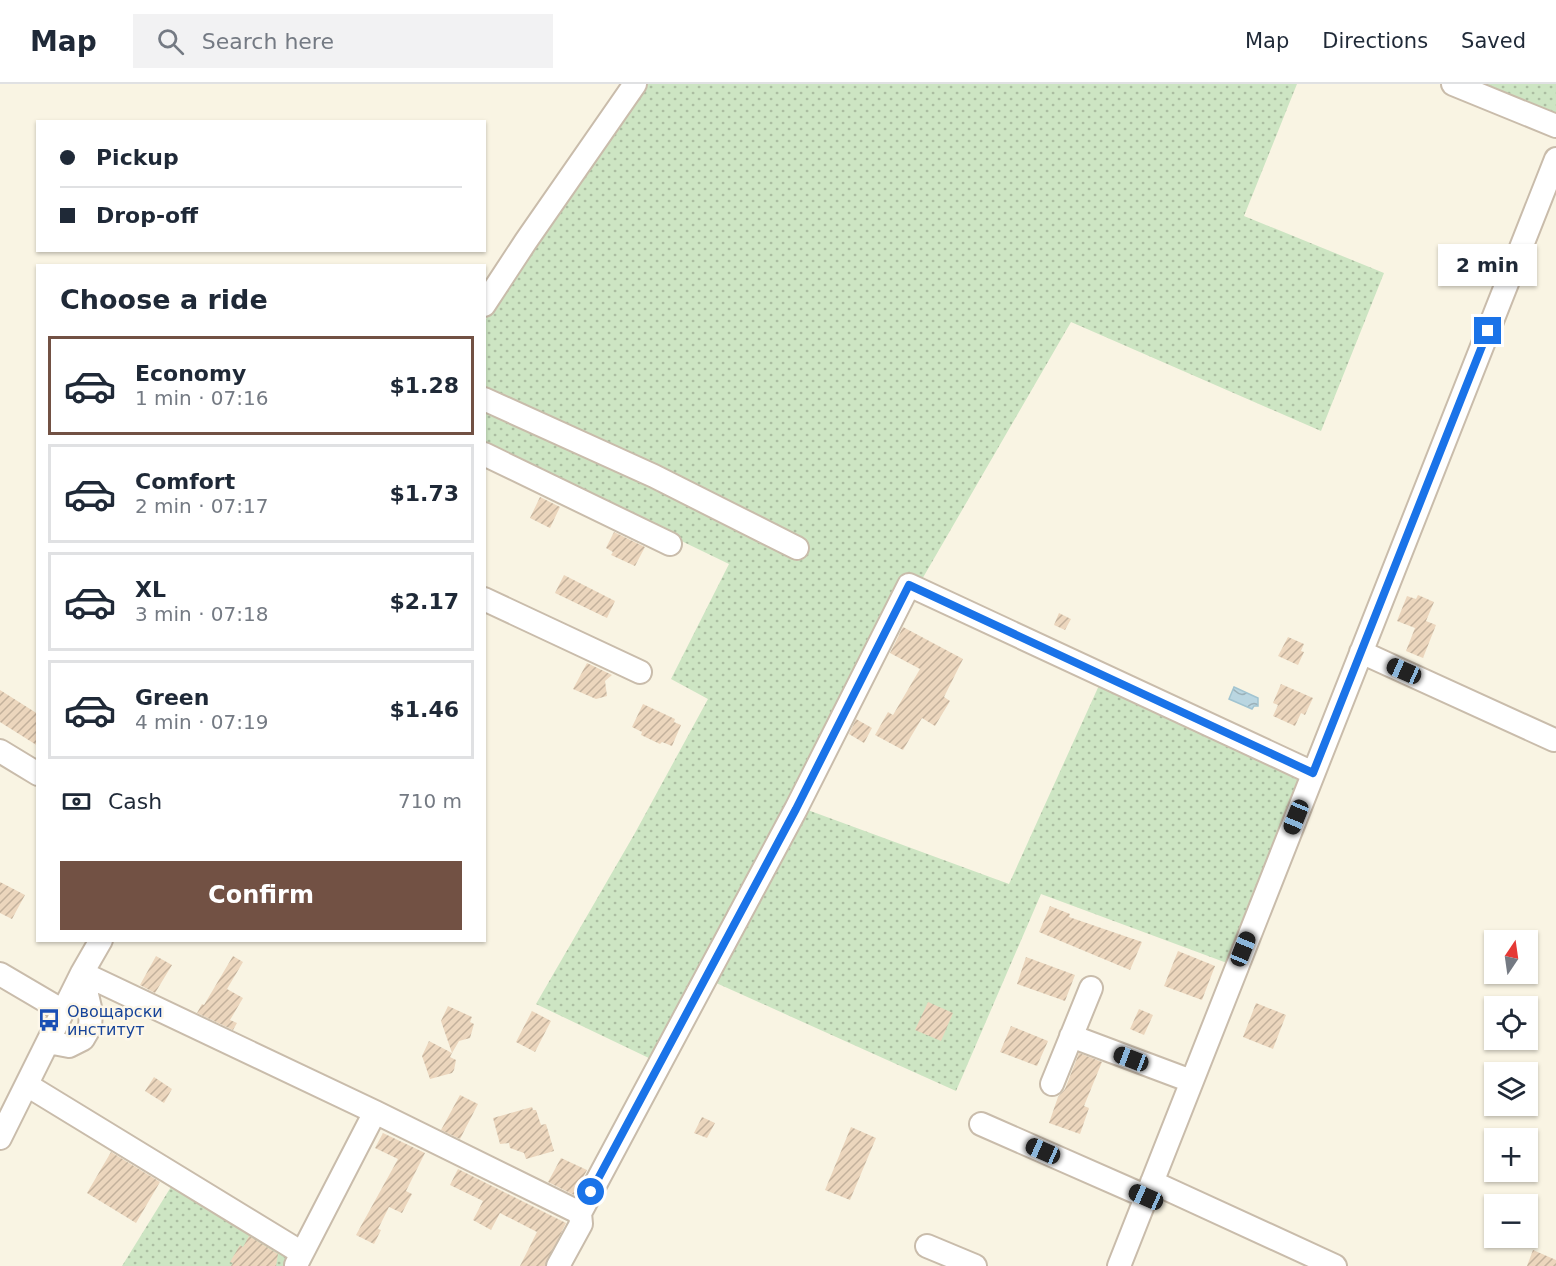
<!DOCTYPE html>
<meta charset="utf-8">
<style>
body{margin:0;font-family:"DejaVu Sans",sans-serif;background:#f2f2f3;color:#1f2937;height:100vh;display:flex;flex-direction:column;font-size:22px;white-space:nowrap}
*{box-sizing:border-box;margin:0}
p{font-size:20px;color:#747a83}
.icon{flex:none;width:33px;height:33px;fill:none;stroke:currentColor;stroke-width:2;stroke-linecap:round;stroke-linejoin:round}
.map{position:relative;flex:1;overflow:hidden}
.details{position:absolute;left:36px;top:180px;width:450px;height:678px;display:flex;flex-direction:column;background:#fff;border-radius:0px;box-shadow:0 2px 4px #0004}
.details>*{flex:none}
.top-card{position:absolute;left:36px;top:36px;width:450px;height:132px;border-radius:0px;box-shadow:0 2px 4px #0004;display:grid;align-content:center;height:132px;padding:0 24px;background:#fff}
.needle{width:39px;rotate:13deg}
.tools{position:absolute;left:1484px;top:846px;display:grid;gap:12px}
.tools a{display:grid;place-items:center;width:54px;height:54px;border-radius:0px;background:#fff;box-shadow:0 2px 4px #0004;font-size:30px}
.end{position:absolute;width:27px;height:27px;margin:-14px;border:8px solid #1a73e8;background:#fff;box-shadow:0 0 0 3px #fff}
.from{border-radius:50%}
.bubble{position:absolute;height:42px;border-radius:0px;background:#fff;box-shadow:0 2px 4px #0004;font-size:20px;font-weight:600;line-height:42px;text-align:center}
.car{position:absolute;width:18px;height:36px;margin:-18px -9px;border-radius:8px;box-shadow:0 0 4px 2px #0007;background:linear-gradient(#222 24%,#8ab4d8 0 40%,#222 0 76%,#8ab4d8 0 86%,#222 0)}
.top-card b{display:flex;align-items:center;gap:21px;height:57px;font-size:22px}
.top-card b+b{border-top:2px solid #e0e1e3}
.top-card i{width:15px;height:15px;background:#1f2937}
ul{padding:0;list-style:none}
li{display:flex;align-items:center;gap:18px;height:99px;margin:0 12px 9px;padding:0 12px;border:3px solid #e0e1e3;border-radius:0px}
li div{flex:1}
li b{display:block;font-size:22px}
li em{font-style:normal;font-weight:600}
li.selected{border-color:#725144}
li>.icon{width:54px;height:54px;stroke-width:1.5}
h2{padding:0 24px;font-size:27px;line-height:72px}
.pay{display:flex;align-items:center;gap:15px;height:66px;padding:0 24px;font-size:22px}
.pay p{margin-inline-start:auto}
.cta{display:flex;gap:12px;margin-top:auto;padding:12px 24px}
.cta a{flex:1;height:69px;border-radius:0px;background:#725144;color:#fff;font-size:24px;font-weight:600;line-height:69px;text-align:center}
header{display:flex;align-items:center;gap:36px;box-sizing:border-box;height:84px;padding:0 30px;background:#fff;border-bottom:2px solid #e0e1e3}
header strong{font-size:28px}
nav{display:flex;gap:33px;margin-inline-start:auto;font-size:21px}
.search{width:420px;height:54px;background:#f2f2f3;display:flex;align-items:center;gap:15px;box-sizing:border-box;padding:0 21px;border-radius:0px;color:#747a83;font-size:22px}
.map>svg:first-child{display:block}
.grass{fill:url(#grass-dots)}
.water{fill:url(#water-waves);stroke:#a1c4d1;stroke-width:1.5}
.building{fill:url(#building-hatch)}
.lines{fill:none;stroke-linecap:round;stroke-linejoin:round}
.minor-casing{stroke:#c9bcab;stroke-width:26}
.minor{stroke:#fff;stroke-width:22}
.route{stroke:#1a73e8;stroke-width:8}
.labels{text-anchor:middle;stroke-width:5;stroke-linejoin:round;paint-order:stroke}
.transit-label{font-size:16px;fill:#164399;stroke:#fdf7e9;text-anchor:start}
</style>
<header>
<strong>Map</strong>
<div class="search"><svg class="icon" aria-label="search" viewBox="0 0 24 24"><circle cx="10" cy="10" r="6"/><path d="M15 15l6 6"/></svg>Search here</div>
<nav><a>Map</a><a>Directions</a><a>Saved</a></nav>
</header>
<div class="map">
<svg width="1556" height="1182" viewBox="0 0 1556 1182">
<defs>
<pattern id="grass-dots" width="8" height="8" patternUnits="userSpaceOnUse" patternTransform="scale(1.5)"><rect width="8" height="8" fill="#cde5c3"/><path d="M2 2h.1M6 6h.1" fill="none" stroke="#abbda1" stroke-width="1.8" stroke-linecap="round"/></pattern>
<pattern id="water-waves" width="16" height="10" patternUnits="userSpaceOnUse" patternTransform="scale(1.5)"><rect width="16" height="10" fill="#bad6e1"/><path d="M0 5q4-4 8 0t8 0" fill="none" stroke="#9bb1b9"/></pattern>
<pattern id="building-hatch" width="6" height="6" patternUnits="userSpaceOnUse" patternTransform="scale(1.5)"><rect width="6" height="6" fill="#ecd6bd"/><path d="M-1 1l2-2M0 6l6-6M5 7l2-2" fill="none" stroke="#c3b19c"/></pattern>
</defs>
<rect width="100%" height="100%" fill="#f9f4e3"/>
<path class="grass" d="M647,0h650l-53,132 140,57 -63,158 -250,-109 -150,259 -268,479 -117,-56 99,-171 73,-134 -37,-20 58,-115 -244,-118 -1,-124 56,-85z
M1473,0h83v30z
M1101,597l204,94 -78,188 -186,-69 -85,197 -242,-109 91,-173 204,75z
M174,1098l119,73 -5,11h-166z"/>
<path class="water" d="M1234,603l24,11v8h-4l-2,3 -23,-10z"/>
<path class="building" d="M540,413l20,10 -10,21 -20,-10z
M614,448l31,15 -10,19 -24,-11 2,-3 -7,-4z
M564,491l51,26 -8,17 -52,-25z
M1418,511l16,7 -8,19 10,4 -13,33 -17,-7 9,-23 -18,-7 10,-25 9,3z
M1059,529l12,6 -6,11 -11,-5z
M903,543l60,32 -19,38 6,4 -15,25 -13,-8 -19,32 -28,-15 13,-23 5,3 27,-46 -30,-16z
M1288,553l16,7 -3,7 3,1 -6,13 -20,-9z
M587,579l25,12 -7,6 2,15 -11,3 -23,-10z
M1281,600l32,14 -8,17 -4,-2 -6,13 -22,-10 5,-11 -5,-2z
M0,606l38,24v32l-38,-24z
M643,620l32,15 -1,3 7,3 -9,21 -10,-4 -2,2 -19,-9 1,-3 -10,-5z
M856,635l16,9 -8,15 -15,-9z
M0,798l25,13 -13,24 -12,-6z
M1050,822l20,8 -1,3 73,25 -12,28 -91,-38z
M1178,867l37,15 -13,34 -38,-14z
M156,872l16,9 -17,28 -15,-8z
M233,872l10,6 -16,27 16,9 -13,22 7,3 -4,7 -36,-17 5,-9 2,1z
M1026,873l49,18 -10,26 -48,-17z
M928,918l25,11 -12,28 -26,-11z
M1256,919l30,12 -13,34 -30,-12z
M448,922l24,11 -2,5 4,2 -4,14 -11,3 -7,12 -11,-32z
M1139,925l14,6 -9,20 -14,-6z
M532,927l19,10 -16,31 -19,-10z
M1011,942l37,15 -11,25 -37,-14z
M429,957l23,12 -2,4 6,3 -2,10 -2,3 -22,6 -8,-23z
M1079,969l23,9 -18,44 5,2 -9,26 -31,-11 9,-26 7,-8z
M154,993l18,12 -8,14 -19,-12z
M460,1011l18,9 -18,35 -19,-9z
M532,1023l1,3h3l5,15 5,-1 8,27 -28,8 -2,-6 -14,-5 -1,-5 -9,1 -7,-26z
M702,1033l13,6 -8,15 -13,-5z
M851,1043l25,11 -26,62 -25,-10z
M383,1049l42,20 -19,38 6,3 -10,19 -13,-6 -11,22 3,1 -7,14 -18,-9 42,-76 -23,-11z
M111,1068l49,30 -24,41 -49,-30z
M561,1074l26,12 -13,25 -26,-13z
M458,1085l108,54 -21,43h-25l17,-34 -37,-19 -9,17 -18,-10 10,-19 -33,-16z
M249,1152l29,18 -2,12h-45l2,-3 -3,-1 10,-17 3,2z
M1533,1166l23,10v6h-29z"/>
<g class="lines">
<g class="minor-casing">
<path id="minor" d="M1453,0l103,42
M484,221l42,-64 109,-157
M484,315l170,77 143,72
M484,370l186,90
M484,515l156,73
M1361,568l193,88
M0,667l38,23
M82,889l293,139 205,101
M0,890l63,37
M1071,952l120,45
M48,958l21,4 14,-7 7,-12 1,-15 -9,-39
M1052,1000l39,-96
M27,1001l275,168
M981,1040l166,73
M0,1054l82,-165 19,-33
M1152,1098l183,84
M927,1162l48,20
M296,1181l79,-153
M558,1182l23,-42 -1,-11 216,-404 113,-224 404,188
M1119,1182l437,-1107"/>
</g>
<use href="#minor" class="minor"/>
</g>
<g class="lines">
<path class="route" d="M591,1108l205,-383 113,-224 404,188 175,-442"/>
</g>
<defs>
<g id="bus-bare" transform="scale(1.8)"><path d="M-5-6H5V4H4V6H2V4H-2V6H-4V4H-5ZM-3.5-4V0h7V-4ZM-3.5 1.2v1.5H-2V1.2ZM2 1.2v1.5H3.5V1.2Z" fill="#1a4fb4" stroke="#fdf7e9" stroke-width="2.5" paint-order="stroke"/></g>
</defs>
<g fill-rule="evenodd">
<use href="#bus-bare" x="49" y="936"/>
</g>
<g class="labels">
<g class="transit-label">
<text x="67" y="933">Овощарски<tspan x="67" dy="18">институт</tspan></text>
</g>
</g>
</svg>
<div class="tools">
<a><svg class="needle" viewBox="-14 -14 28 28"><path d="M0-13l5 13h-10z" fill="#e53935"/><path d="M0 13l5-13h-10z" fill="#747a83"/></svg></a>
<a><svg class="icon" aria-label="locate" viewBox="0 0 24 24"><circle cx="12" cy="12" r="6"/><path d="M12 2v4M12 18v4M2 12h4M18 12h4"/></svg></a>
<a><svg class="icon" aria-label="layers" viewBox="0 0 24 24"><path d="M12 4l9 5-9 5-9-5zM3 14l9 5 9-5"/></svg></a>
<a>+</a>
<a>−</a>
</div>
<i class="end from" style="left:591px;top:1108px"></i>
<i class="end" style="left:1488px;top:247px"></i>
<div class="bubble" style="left:1438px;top:160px;width:99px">2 min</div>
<i class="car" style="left:1404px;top:587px;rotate:294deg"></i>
<i class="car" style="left:1296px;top:733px;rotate:202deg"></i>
<i class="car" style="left:1243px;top:865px;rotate:22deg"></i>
<i class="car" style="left:1131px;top:975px;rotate:291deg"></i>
<i class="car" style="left:1043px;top:1067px;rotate:294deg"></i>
<i class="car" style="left:1146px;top:1113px;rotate:294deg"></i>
<div class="top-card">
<b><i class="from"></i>Pickup</b>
<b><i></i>Drop-off</b>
</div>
<section class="details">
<h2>Choose a ride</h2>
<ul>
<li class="selected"><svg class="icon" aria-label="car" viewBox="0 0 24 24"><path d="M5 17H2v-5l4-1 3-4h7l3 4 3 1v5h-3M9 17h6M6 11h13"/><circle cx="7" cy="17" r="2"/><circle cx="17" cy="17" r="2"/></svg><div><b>Economy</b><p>1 min · 07:16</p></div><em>$1.28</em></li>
<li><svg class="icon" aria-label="car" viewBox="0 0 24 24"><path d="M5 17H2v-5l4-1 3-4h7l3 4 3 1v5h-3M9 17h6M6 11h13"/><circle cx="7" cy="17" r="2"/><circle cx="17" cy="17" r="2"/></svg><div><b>Comfort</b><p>2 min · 07:17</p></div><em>$1.73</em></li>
<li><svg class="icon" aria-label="car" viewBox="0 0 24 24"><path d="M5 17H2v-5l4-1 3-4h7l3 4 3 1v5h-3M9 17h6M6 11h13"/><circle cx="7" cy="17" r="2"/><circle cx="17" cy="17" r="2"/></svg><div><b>XL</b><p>3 min · 07:18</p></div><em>$2.17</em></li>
<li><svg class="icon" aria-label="car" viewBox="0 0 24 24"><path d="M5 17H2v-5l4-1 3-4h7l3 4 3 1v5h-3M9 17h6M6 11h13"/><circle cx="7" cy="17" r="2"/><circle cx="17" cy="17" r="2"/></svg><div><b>Green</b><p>4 min · 07:19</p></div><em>$1.46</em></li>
</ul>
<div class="pay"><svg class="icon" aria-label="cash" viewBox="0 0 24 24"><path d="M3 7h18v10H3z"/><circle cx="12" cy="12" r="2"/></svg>Cash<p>710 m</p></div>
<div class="cta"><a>Confirm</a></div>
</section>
</div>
